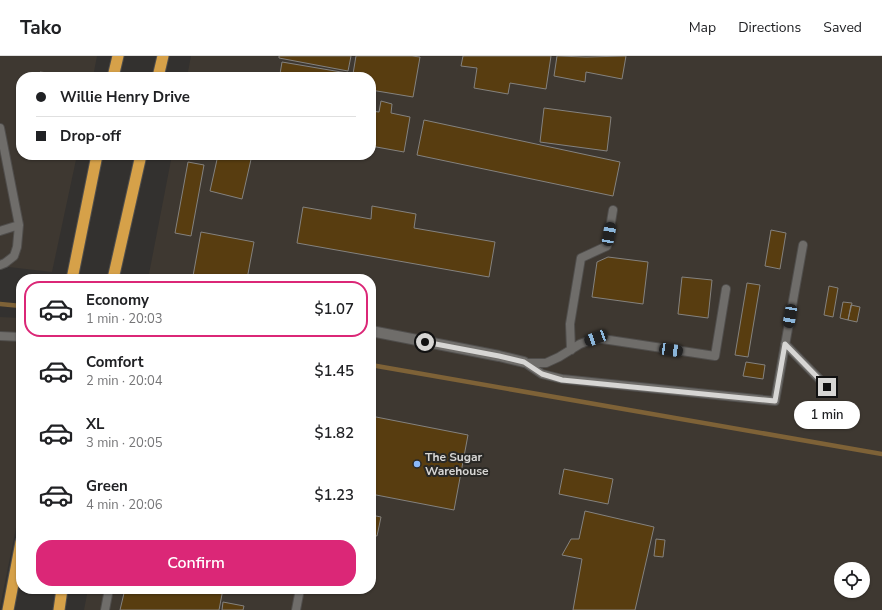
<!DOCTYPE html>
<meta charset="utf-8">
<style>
body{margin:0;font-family:"Nunito Sans",sans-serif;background:#f6f6f6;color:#202124;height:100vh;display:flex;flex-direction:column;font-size:15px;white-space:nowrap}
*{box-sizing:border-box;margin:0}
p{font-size:13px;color:#757577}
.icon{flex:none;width:22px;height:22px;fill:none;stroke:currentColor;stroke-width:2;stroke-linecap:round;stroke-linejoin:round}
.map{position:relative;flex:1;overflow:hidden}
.drawer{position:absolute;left:16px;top:218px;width:360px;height:320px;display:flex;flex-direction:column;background:#fff;border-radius:16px;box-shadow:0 1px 3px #0004}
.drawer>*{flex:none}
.hud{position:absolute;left:16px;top:16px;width:360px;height:88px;border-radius:16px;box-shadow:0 1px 3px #0004;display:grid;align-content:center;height:88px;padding:0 20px;background:#fff}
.controls{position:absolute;left:834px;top:506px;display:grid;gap:8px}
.controls a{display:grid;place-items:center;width:36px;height:36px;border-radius:50%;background:#fff;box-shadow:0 1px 3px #0004;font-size:20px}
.end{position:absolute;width:18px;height:18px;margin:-9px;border:5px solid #d7d6d4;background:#111;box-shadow:0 0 0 2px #111}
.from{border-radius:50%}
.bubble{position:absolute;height:28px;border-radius:14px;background:#fff;box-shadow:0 1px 3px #0004;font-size:13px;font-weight:600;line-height:28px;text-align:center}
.car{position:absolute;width:12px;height:24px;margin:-12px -6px;border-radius:5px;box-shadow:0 0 3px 1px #0007;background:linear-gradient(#222 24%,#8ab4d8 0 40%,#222 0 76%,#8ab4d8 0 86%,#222 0)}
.hud b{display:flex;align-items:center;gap:14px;height:38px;font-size:15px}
.hud b+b{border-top:1px solid #e0e0e0}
.hud i{width:10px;height:10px;background:#202124}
ul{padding:7px 0 0;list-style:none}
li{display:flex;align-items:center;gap:12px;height:56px;margin:0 8px 6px;padding:0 12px;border:2px solid transparent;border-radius:16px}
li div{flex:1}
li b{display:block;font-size:15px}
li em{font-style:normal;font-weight:600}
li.on{border-color:#db2777}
li>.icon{width:36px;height:36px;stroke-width:1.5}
.primary-button{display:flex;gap:8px;margin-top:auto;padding:8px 20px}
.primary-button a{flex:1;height:46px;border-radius:16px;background:#db2777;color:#fff;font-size:16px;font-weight:600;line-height:46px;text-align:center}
header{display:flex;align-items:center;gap:24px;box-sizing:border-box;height:56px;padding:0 20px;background:#fff;border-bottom:1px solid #e0e0e0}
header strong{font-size:19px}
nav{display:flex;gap:22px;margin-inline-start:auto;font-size:14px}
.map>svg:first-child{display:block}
.built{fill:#3e3831;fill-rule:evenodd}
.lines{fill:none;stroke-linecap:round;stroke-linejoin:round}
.stream{stroke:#7e6237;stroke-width:4.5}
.building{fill:#583d10;stroke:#84827f}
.service-casing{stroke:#504e4c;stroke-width:10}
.minor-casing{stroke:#504e4c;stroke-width:12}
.trunk-casing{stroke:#504e4c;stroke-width:13}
.service{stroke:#6f6d6a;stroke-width:8}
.minor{stroke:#6f6d6a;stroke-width:10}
.trunk{stroke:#d6a149;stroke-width:11}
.route{stroke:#d7d6d4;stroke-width:5}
.poi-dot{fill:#8abafc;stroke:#292825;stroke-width:1.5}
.labels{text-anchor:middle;stroke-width:4;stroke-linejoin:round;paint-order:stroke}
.poi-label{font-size:12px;font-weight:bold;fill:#d7d6d4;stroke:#292825;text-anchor:start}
</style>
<header>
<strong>Tako</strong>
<nav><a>Map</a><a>Directions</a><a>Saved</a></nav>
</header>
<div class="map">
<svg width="882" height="554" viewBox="0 0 882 554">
<rect width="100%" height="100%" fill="#33312f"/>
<path class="built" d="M0,0h97l-4,21h-72v78h56l-25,117 -52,-6z
M191,0h691v554h-798l4,-21h283v-310h-223l24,-124h199v-78h-184zM841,513h22v22h-22z
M0,261l21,1v185l-21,104z"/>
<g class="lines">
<path class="stream" d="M0,248l21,2
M371,309l511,89"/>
</g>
<path class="building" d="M279,0h72l-3,15 -69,-13z
M356,0h56l8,1 -7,40 -42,-7v-13h-77l-14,-3 2,-12 71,12z
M463,0h88l-5,33 -36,-6 -2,11 -34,-6 3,-20 -16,-2z
M557,0l29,1 40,-1 -4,23 -36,-7 -1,10 -31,-6z
M40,16l24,3v2h-25z
M381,45l11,3 -1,9 19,4 -6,35 -33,-6v-35l8,1z
M544,52l67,9 -4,34 -67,-9z
M424,64l196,42 -7,34 -196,-41z
M218,99h34l-10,44 -32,-8z
M188,106l16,3 -13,71 -16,-3z
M372,150l44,8 -2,14 81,14 -6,35 -192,-34 6,-36 68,12z
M771,174l15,3 -6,36 -15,-3z
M201,176l53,10 -7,37h-37l-17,-3z
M608,201l40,5 -5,42 -51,-7 5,-35z
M682,221l30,3 -4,38 -30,-4z
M747,227l13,2 -12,72 -13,-2z
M829,230l9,2 -5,29 -9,-2z
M843,246l9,1 -4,17 -8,-2z
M851,249l9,2 -3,15 -9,-2z
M746,306l19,3 -2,14 -20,-3z
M371,360l97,19 -14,75 -83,-16z
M564,413l49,10 -5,25 -49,-10z
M585,455l69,16 -19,83h-62l9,-51 -20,-4 9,-16h8z
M371,459l10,2 -4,19 -6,-1z
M656,483l9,1 -2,17 -9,-1z
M125,533h98l-4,21h-99z
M223,546l21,4 -1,4h-21z"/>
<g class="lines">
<g class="service-casing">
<path id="service" d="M0,72l19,97 -2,22 -3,9 -9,7 -5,2
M0,175l19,-6
M0,280l21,1
M785,288l42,43
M571,294l-1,-26 11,-66 26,-12 6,-36
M524,306l18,12 20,5 213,22 28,-156
M525,307h21l13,-6 21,-13 16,-6 119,18 11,-67
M105,554l4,-21
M296,554l4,-21"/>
</g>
<g class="minor-casing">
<path id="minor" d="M371,275l128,25 25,6"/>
</g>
<g class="trunk-casing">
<path id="trunk" d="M113,21l5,-21
M158,21l5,-21
M72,223l25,-124
M113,223l28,-124
M8,554l13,-68
M59,554l3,-21"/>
</g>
<use href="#service" class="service"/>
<use href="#minor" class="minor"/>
<use href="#trunk" class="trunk"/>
</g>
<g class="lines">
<path class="route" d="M425,286l74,14 25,6 18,12 20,6 213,21 10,-57 42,43"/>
</g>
<circle class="poi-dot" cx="417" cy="408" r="4"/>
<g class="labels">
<g class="poi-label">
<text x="425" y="405">The Sugar<tspan x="425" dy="14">Warehouse</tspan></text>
</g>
</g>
</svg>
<div class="controls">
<a><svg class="icon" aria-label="locate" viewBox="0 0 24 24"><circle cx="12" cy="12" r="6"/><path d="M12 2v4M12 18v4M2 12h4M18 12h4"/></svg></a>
</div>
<i class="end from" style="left:425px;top:286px"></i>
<i class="end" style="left:827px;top:331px"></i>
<div class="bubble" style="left:794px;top:345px;width:66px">1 min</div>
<i class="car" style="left:609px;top:178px;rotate:10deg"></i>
<i class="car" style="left:790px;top:260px;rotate:190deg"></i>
<i class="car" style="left:596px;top:282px;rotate:250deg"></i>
<i class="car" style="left:671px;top:294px;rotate:98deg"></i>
<div class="hud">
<b><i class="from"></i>Willie Henry Drive</b>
<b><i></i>Drop-off</b>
</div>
<section class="drawer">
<ul>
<li class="on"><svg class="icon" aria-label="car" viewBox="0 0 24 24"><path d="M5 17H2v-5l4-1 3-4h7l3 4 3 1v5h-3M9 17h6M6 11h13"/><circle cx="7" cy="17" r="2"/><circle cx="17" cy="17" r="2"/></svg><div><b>Economy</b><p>1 min · 20:03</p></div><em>$1.07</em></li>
<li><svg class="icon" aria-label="car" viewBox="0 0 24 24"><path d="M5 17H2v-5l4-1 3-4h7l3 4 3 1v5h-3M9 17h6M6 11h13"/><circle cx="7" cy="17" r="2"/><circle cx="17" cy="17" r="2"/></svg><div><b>Comfort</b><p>2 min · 20:04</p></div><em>$1.45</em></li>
<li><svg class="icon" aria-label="car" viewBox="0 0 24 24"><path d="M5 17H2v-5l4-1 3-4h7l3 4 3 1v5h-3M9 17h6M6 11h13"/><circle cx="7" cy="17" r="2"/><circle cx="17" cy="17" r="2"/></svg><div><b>XL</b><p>3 min · 20:05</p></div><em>$1.82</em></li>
<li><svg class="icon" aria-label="car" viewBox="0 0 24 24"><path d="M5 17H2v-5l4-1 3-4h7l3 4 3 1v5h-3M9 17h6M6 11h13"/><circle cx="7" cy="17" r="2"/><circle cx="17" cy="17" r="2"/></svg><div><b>Green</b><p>4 min · 20:06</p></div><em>$1.23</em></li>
</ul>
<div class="primary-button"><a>Confirm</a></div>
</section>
</div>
